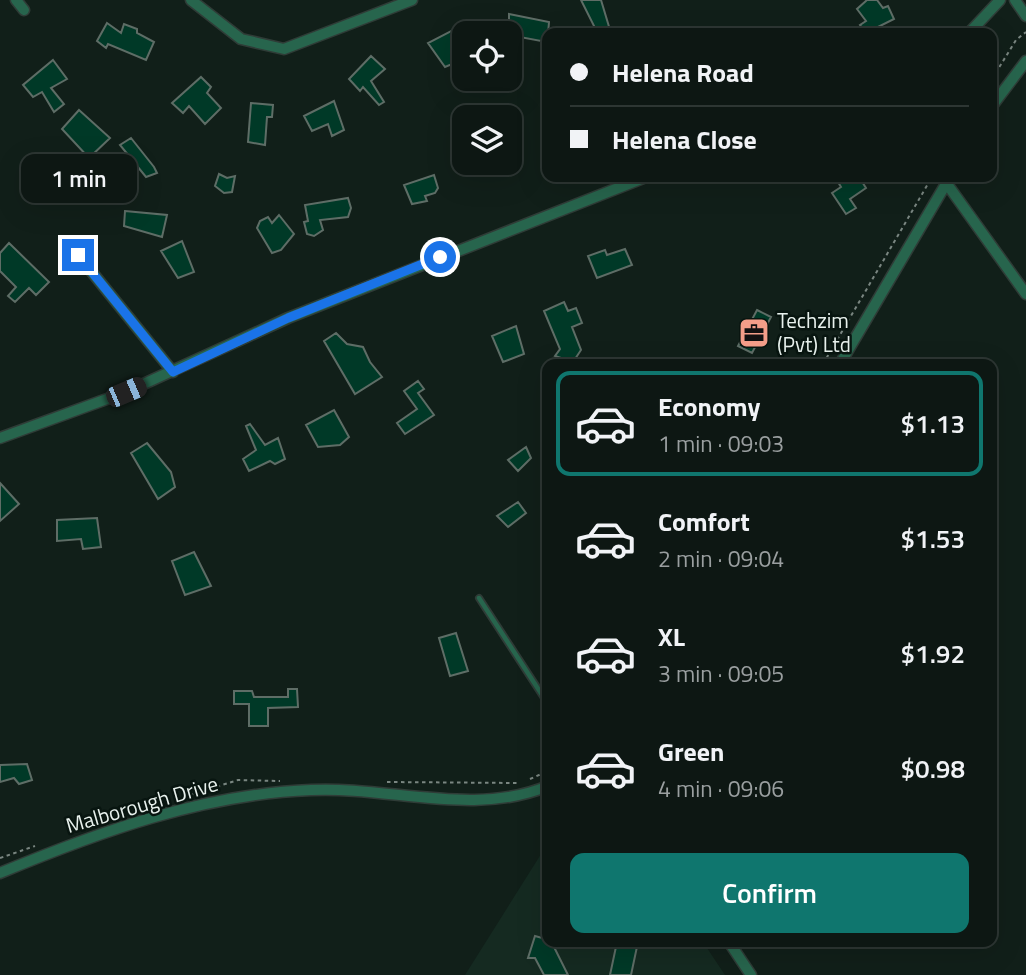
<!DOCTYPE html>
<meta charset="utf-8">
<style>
body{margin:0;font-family:"Titillium Web",sans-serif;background:#1b2421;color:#f1f3f6;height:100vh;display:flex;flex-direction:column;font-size:26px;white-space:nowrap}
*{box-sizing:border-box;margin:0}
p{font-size:23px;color:#9a9fa0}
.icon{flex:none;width:38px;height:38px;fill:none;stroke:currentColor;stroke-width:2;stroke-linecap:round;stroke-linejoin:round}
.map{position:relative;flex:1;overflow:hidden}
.panel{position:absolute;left:542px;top:359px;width:455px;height:588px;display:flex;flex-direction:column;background:#0d1713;border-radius:14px;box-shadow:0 7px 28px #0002,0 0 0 2px #2d3633}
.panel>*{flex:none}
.top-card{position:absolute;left:542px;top:28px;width:455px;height:154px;border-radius:14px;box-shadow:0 7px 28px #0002,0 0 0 2px #2d3633;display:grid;align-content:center;height:154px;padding:0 28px;background:#0d1713}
.controls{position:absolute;left:452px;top:21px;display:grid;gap:14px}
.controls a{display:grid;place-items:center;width:70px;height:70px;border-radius:14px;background:#0d1713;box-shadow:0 7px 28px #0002,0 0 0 2px #2d3633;font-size:35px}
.end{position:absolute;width:32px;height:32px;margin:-16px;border:9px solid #1a73e8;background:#fff;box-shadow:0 0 0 4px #fff}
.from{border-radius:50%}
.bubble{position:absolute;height:49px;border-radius:14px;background:#0d1713;box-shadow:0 7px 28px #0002,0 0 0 2px #2d3633;font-size:23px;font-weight:600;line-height:49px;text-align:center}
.car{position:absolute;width:21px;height:42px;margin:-21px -10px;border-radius:9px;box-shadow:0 0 5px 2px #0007;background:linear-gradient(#222 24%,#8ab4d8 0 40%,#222 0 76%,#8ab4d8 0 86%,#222 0)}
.top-card b{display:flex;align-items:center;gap:24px;height:66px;font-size:26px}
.top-card b+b{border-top:2px solid #2d3633}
.top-card i{width:18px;height:18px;background:#f1f3f6}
ul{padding:12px 0 0;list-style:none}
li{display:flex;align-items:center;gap:21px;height:105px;margin:0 14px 10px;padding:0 14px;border:4px solid transparent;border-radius:14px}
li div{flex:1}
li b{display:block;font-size:26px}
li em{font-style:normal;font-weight:600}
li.active{border-color:#0f766e}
li>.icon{width:63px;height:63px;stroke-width:1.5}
.cta{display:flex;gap:14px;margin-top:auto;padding:14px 28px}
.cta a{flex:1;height:80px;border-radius:14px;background:#0f766e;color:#fff;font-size:28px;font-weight:600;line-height:80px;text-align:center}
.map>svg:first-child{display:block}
.built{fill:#152a21}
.building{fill:#003927;stroke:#5e6d66;stroke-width:2}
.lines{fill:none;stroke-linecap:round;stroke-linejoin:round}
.lane-casing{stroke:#2f3c37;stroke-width:8}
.street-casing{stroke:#2f3c37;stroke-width:13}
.path{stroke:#7a8681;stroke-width:2;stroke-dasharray:3.5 3.5;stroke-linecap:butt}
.lane{stroke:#27654d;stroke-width:4.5}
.street{stroke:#27654d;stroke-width:10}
.route{stroke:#1a73e8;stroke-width:9}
.labels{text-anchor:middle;stroke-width:5;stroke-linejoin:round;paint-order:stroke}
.poi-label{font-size:21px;fill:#e8f1ed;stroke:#081510;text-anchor:start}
.street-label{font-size:21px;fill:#e8f1ed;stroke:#081510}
</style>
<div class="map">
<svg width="1026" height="975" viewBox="0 0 1026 975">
<rect width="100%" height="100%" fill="#111f19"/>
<path class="built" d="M548,843v99h155l22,33h-260z"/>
<path class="building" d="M581,0h20l9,30 -13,2z
M867,0h10l6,8 5,-2 6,13 -28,14 -6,-8 6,-4 -9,-12z
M509,14l40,8 -1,12 -7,7 -32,-6z
M107,23l14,10 3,-9 13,5v4l17,9 -8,18 -38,-16 -2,4 -9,-7z
M455,29l9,20v10l-19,8 -17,-24z
M371,56l14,13 -14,12 13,21 -5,3 -16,-18 -3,4 -11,-12z
M53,60l14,19 -16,9 13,16 -10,8 -12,-20 -9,5 -10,-12z
M201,77l10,10 -4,6 14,15 -16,16 -16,-18 -6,7 -11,-10z
M334,101l10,29 -12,6 -4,-12 -16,7 -8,-15z
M251,103l22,2 -1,12h-5l-2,28 -17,-3z
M79,110l31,28 -21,20 -27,-29z
M131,138l23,29 3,6 -11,4 -26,-32z
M111,161l20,15 -16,10 -16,-18z
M219,174l8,4 8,-2 -3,16 -8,1 -9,-7z
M434,175l4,13 -3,5 -10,3 2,5 -15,3 -8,-19z
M845,177h14l7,11 -16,11 6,9 -10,6 -14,-21 9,-6 -3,-5z
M348,198l3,10 -3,9 -28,3 3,10 -9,6 -7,-2 -3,-12 4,-1 -3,-16z
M125,211l42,4 -5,22 -38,-11z
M279,215l15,19 -13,16 -9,3 -15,-25 3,-7 8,-4 4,6z
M182,241l12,31 -16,6 -17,-27z
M9,243l40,39 -13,13 -7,-7 -14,14 -7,-6 8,-9 -16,-16v-18z
M625,249l7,16 -35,13 -9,-22 17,-6 2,5z
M564,302l4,9 8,-3 6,15 -10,4 9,23 -8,12 -18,-6 5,-7 -16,-38z
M757,310l14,7 -19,36 -14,-7z
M516,326l8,28 -21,8 -11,-26z
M336,333l11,11 16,3 7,15 12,15 -27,17 -31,-53z
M418,381l6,8 -6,4 16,22 -29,19 -8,-11 20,-14 -13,-18z
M334,410l15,27 -9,8 -22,2 -12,-22z
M250,424l15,21 13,-7 7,21 -10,5 -5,-3 -21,10 -6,-12 13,-9 -10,-24z
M147,443l24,29 4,15 -17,12 -27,-46z
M526,447l5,11 -13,13 -10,-11z
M0,483l19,21 -19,17z
M518,502l8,11 -18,14 -11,-11z
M97,518l4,29 -18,2 -2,-10 -24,2v-21z
M194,552l17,34 -26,9 -13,-34z
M456,633l12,38 -18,5 -11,-38z
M288,689h9l1,18 -30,1v18h-19v-22h-15v-13h18l2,6h34z
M27,764l5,16 -13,4 -5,-6 -14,4v-17z
M535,936l22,6 -3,5 14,28h-24l-9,-17h-7z
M617,942h21l-7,33h-21z"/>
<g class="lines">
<g class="lane-casing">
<path id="lane" d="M479,598l69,106"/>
</g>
<g class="street-casing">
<path id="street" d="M16,0l8,10
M191,0l50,39 43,10 128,-49
M1015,0l11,16
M969,33l31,-33
M992,106l34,-45
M947,184l79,110
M78,255l95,117
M840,364l110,-187
M0,438l126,-46 162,-74 358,-141
M0,873c99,-41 203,-79 311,-83 78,-4 163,27 237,-4
M729,942l22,33"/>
</g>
<path class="path" d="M992,79l24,-39 10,-8
M823,364l109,-187
M530,779l18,-8
M387,782l131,1
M190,795l48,-15 42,1
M0,858l35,-12"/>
<use href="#lane" class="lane"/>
<use href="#street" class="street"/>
</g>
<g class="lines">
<path class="route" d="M78,255l95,117 115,-54 152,-61"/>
</g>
<defs>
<g id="office-square" transform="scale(1.575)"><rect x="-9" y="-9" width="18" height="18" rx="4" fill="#f49e89" stroke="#081510"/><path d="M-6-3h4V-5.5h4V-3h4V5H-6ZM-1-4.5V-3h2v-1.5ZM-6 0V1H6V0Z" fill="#111"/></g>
</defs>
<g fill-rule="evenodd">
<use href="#office-square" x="754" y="333"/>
</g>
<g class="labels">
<g class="poi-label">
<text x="777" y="328">Techzim<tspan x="777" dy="24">(Pvt) Ltd</tspan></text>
</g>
<g class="street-label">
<text transform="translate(142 805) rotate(-16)" y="7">Malborough Drive</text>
</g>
</g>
</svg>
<div class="controls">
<a><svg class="icon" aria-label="locate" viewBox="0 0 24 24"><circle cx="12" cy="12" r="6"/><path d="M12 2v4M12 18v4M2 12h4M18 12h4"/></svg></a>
<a><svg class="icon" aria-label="layers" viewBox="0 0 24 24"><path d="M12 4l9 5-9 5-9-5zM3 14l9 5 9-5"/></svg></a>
</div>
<i class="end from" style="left:440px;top:257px"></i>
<i class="end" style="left:78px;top:255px"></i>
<div class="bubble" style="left:21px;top:154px;width:116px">1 min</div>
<i class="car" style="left:126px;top:392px;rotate:67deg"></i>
<div class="top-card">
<b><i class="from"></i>Helena Road</b>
<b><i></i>Helena Close</b>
</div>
<section class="panel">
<ul>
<li class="active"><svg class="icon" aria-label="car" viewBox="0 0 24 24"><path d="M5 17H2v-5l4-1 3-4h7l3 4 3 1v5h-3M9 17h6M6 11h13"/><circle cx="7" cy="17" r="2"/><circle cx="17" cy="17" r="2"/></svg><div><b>Economy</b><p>1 min · 09:03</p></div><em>$1.13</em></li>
<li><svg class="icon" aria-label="car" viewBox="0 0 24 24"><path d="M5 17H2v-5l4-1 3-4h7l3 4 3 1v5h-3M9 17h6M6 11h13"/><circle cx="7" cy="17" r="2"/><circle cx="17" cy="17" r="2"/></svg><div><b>Comfort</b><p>2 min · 09:04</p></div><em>$1.53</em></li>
<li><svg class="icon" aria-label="car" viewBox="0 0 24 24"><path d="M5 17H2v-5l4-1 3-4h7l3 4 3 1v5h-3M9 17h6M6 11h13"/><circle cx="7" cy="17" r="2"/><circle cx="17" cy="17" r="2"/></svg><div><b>XL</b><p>3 min · 09:05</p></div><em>$1.92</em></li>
<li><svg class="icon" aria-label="car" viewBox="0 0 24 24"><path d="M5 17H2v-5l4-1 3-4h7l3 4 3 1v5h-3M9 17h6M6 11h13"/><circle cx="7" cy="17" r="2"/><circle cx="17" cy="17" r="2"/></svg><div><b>Green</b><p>4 min · 09:06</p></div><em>$0.98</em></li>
</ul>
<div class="cta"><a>Confirm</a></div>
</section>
</div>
